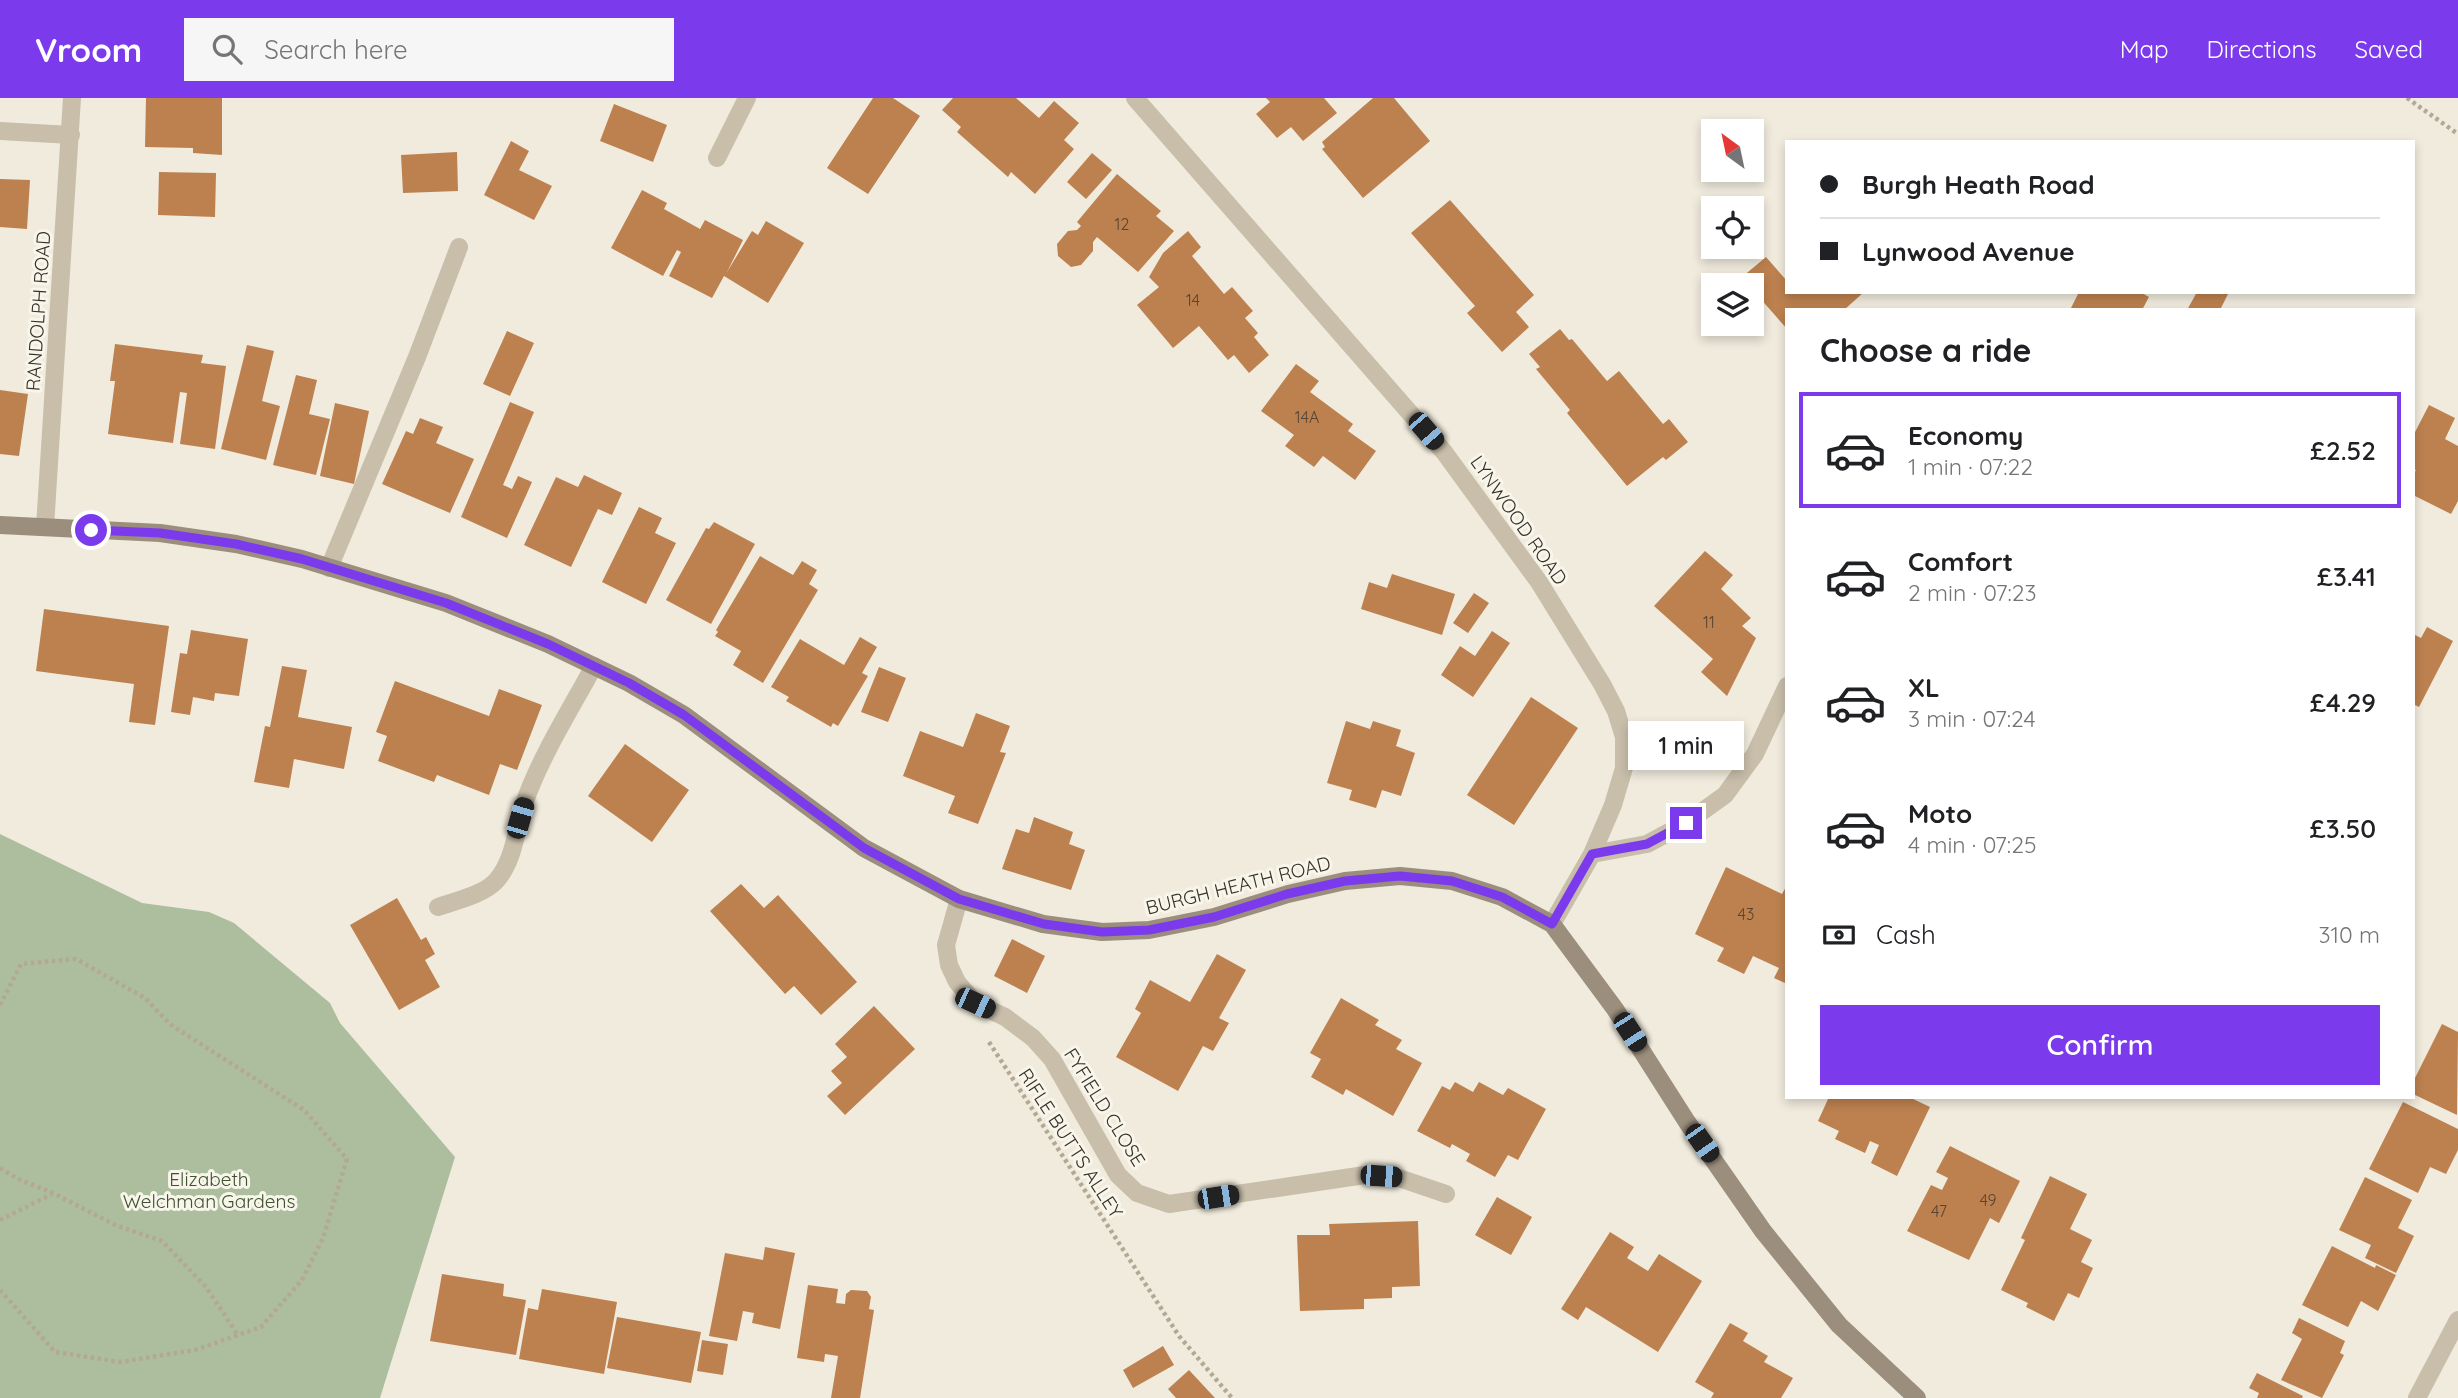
<!DOCTYPE html>
<meta charset="utf-8">
<style>
body{margin:0;font-family:Quicksand,sans-serif;background:#f6f6f6;color:#202124;height:100vh;display:flex;flex-direction:column;font-size:26px;white-space:nowrap}
*{box-sizing:border-box;margin:0}
p{font-size:23px;color:#757577}
.icon{flex:none;width:38px;height:38px;fill:none;stroke:currentColor;stroke-width:2;stroke-linecap:round;stroke-linejoin:round}
.map{position:relative;flex:1;overflow:hidden}
.drawer{position:absolute;left:1785px;top:210px;width:630px;height:791px;display:flex;flex-direction:column;background:#fff;border-radius:0px;box-shadow:0 4px 10px #0003}
.drawer>*{flex:none}
.guide{position:absolute;left:1785px;top:42px;width:630px;height:154px;border-radius:0px;box-shadow:0 4px 10px #0003;display:grid;align-content:center;height:154px;padding:0 35px;background:#fff}
.needle{width:46px;rotate:327deg}
.buttons{position:absolute;left:1701px;top:21px;display:grid;gap:14px}
.buttons a{display:grid;place-items:center;width:63px;height:63px;border-radius:0px;background:#fff;box-shadow:0 4px 10px #0003;font-size:35px}
.end{position:absolute;width:32px;height:32px;margin:-16px;border:9px solid #7c3aed;background:#fff;box-shadow:0 0 0 4px #fff}
.from{border-radius:50%}
.bubble{position:absolute;height:49px;border-radius:0px;background:#fff;box-shadow:0 4px 10px #0003;font-size:23px;font-weight:600;line-height:49px;text-align:center}
.car{position:absolute;width:21px;height:42px;margin:-21px -10px;border-radius:9px;box-shadow:0 0 5px 2px #0007;background:linear-gradient(#222 24%,#8ab4d8 0 40%,#222 0 76%,#8ab4d8 0 86%,#222 0)}
.guide b{display:flex;align-items:center;gap:24px;height:66px;font-size:26px}
.guide b+b{border-top:2px solid #e0e0e0}
.guide i{width:18px;height:18px;background:#202124}
ul{padding:0;list-style:none}
li{display:flex;align-items:center;gap:21px;height:116px;margin:0 14px 10px;padding:0 21px;border:4px solid transparent;border-radius:0px}
li div{flex:1}
li b{display:block;font-size:26px}
li em{font-style:normal;font-weight:600}
li.current{border-color:#7c3aed}
li>.icon{width:63px;height:63px;stroke-width:1.5}
h2{padding:0 35px;font-size:32px;line-height:84px}
.pay{display:flex;align-items:center;gap:18px;height:77px;padding:0 35px;font-size:26px}
.pay p{margin-inline-start:auto}
.cta{display:flex;gap:14px;margin-top:auto;padding:14px 35px}
.cta a{flex:1;height:80px;border-radius:0px;background:#7c3aed;color:#fff;font-size:28px;font-weight:600;line-height:80px;text-align:center}
header{display:flex;align-items:center;gap:42px;box-sizing:border-box;height:98px;padding:0 35px;background:#7c3aed;color:#fff}
header strong{font-size:33px}
nav{display:flex;gap:38px;margin-inline-start:auto;font-size:24px}
.search{width:490px;height:63px;background:#f6f6f6;display:flex;align-items:center;gap:18px;box-sizing:border-box;padding:0 24px;border-radius:0px;color:#757577;font-size:26px}
.map>svg:first-child{display:block}
.green{fill:#adbe9e}
.building{fill:#bd814f}
.lines{fill:none;stroke-linecap:round;stroke-linejoin:round}
.path{stroke:#b3a894;stroke-width:4.5;stroke-dasharray:3.5 3.5;stroke-linecap:butt}
.lane{stroke:#c8beaa;stroke-width:18}
.street{stroke:#c8beaa;stroke-width:18}
.secondary{stroke:#9b8e7c;stroke-width:18}
.route{stroke:#7c3aed;stroke-width:9}
.labels{text-anchor:middle;stroke-width:6;stroke-linejoin:round;paint-order:stroke}
.number-label{font-size:16px;fill:#584432}
.street-label{font-size:19px;fill:#363029;stroke:#f8f5ea}
.park-label{font-size:19px;fill:#3e522f;stroke:#f8f5ea}
</style>
<header>
<strong>Vroom</strong>
<div class="search"><svg class="icon" aria-label="search" viewBox="0 0 24 24"><circle cx="10" cy="10" r="6"/><path d="M15 15l6 6"/></svg>Search here</div>
<nav><a>Map</a><a>Directions</a><a>Saved</a></nav>
</header>
<div class="map">
<svg width="2458" height="1300" viewBox="0 0 2458 1300">
<rect width="100%" height="100%" fill="#f0ebdd"/>
<path class="green" d="M0,736l142,69 67,9 25,11 96,80 10,20 115,134 -75,241h-380z"/>
<path class="building" d="M146,0h76v57l-29,-2v-5l-48,-1z
M873,0h20l27,18 -52,78 -41,-26z
M953,0h63l23,20 15,-17 25,22 -15,17 10,9 -39,45 -24,-22 -3,5 -51,-45 4,-5 -19,-17z
M1266,0h58l13,15 -34,28 -12,-14 -14,11 -21,-24 14,-12z
M1373,0h21l36,43 -67,57 -41,-49 3,-2 -3,-5z
M614,6l53,21 -14,37 -53,-21z
M511,43l18,10 -10,19 33,16 -18,34 -50,-25z
M457,54l1,39 -55,2 -2,-38z
M1092,55l20,17 -26,29 -19,-17z
M159,74l57,1 -1,44 -57,-2z
M1117,76l44,37 -5,5 18,15 -36,41 -41,-35 -4,5v9l-12,14 -10,2 -13,-11 -1,-12 11,-13 9,-1 4,-4 -4,-4z
M0,81l30,1 -3,49 -27,-2z
M642,92l25,13 -3,6 36,20 5,-9 38,20 -16,32 25,-41 6,4 8,-14 38,22 -36,60 -44,-27 -12,22 -43,-22 12,-24 -4,-2 -14,26 -52,-28z
M1450,102l84,95 -18,17 13,15 -27,25 -35,-39 8,-7 -64,-73z
M1188,133l13,16 -9,9 32,38 8,-7 21,24 -8,7 13,15 -4,4 15,18 -20,18 -15,-18 -6,5 -29,-34 -26,22 -36,-43 22,-18 -10,-10 14,-24z
M1766,159l21,24v11h77l-20,18h-57v19l-35,-40v-4h-3l-7,-8z
M2079,194h61l9,5 -7,13h-72z
M2197,194h32l-9,18h-33z
M1560,231l9,11 3,-1 35,42 12,-10 44,53 6,-5 19,23 -22,18 -3,-3 -36,29 -60,-73 3,-3 -34,-41 4,-2 -11,-13z
M507,233l27,12 -24,53 -27,-12z
M115,246l88,11 -2,8 25,3 -11,83 -35,-5 7,-51 -7,-1 -7,51 -65,-9 7,-53h-5z
M247,247l27,6 -12,50 18,5 -14,54 -45,-11z
M1296,266l23,17 -9,11 43,32 -5,7 28,20 -21,29 -32,-24 -9,11 -29,-21 9,-11 -33,-24z
M296,277l21,5 -8,34 21,5 -14,56 -43,-10z
M0,292l28,4 -9,62 -19,-2z
M510,304l24,10 -31,73 9,4 6,-13 14,6 -25,56 -46,-21z
M335,305l34,8 -15,73 -34,-8z
M2429,307l26,13 -10,21 13,7v55l-7,13 -38,-19v-20l3,-5 -3,-1v-33z
M420,320l23,9 -7,16 38,16 -24,54 -68,-29 24,-53 7,3z
M584,377l38,18 -10,22 -14,-6 -27,58 -47,-22 32,-68 22,10z
M639,409l23,11 -7,15 21,10 -30,61 -44,-22z
M714,424l41,22 -44,80 -45,-24 40,-72 3,1z
M1705,453l28,24 -12,14 30,29 -9,8 14,12 -29,58 -26,-24 12,-13 -59,-53z
M760,458l33,19 9,-14 15,9 -8,14 9,6 -55,93 -30,-18 8,-14 -26,-15 3,-4 -2,-2z
M1392,476l63,20 -13,41 -81,-26 8,-27 18,6z
M1474,495l15,10 -21,30 -15,-10z
M44,511l125,17 -14,99 -26,-3 5,-38 -98,-13z
M2427,529l26,14 -34,66 -6,-3v-70l8,4z
M191,532l57,9 -9,57 -24,-3 -1,8 -21,-4 -3,18 -19,-3 9,-59 7,1z
M1492,533l18,12 -37,54 -32,-22 19,-29 15,10z
M860,539l17,10 -15,26 6,3 -30,50 -5,-3 -2,4 -45,-26 3,-4 -18,-10 29,-48 44,26z
M282,568l25,4 -9,47 54,10 -8,42 -50,-10 -5,29 -35,-6 11,-56 5,1z
M879,569l27,11 -18,44 -27,-10z
M395,583l94,35 10,-27 43,16 -25,65 -17,-6 -11,31 -52,-20 -3,7 -56,-21 9,-25 -11,-4z
M1531,599l47,31 -64,97 -47,-30z
M976,615l34,13 -10,26 6,1 -28,71 -30,-11 7,-17 -52,-20 17,-45 43,16z
M1346,623l24,8 3,-8 28,9 -5,16 19,7 -14,43 -19,-6 -6,18 -27,-8 3,-10 -25,-7z
M625,646l64,46 -37,52 -64,-46z
M1034,719l39,15 -4,12 16,6 -14,40 -69,-21 14,-40 13,4z
M1726,769l56,27 5,-9v99l-13,-6 5,-10 -26,-12 -9,18 -27,-13 7,-13 -29,-14z
M741,786l23,24 14,-13 79,87 -36,33 -27,-29 -9,8 -75,-83z
M397,800l24,42 5,-3 9,17 -10,6 15,27 -41,23 -49,-85z
M1012,841l33,17 -18,37 -33,-17z
M1217,856l29,16 -27,48 10,5 -16,28 -10,-5 -25,45 -62,-34 25,-44 -6,-4 15,-29 40,22z
M1341,900l38,22 -4,5 27,15 -6,9 26,14 -29,53 -47,-27 -3,6 -32,-18 10,-18 -11,-6z
M874,908l41,43 -70,66 -18,-19 15,-13 -11,-12 16,-14 -12,-13z
M2442,926l16,8 -1,83 -44,-21v-12z
M1455,984l18,10 6,-10 24,13 5,-7 38,21 -28,51 -10,-5 -13,22 -29,-16 4,-7 -18,-10 -2,4 -33,-17 25,-45 8,4z
M1829,999h80l21,10 -33,69 -26,-13 8,-18 -9,-4 -5,12 -30,-14 4,-8 -21,-10z
M2403,1004l55,27v21l-12,24 -16,-7 -12,26 -49,-24z
M1950,1048l70,35 -21,42 -9,-5 -21,42 -62,-29 24,-46 11,5 6,-12 -12,-6z
M2050,1078l37,18 -17,35 22,11 -11,22 12,6 -14,30 -11,-5 -14,28 -28,-14 2,-4 -27,-13 24,-50 -4,-2z
M2365,1079l47,23 -14,28 16,8 -18,37 -31,-15 6,-13 -32,-15z
M1497,1099l35,20 -21,38 -36,-20z
M1418,1123l2,65 -28,1v11l-28,1v10l-64,2 -3,-76h33l-1,-11z
M1610,1134l24,15 -7,11 21,13 11,-17 43,27 -44,71 -72,-45 -8,13 -17,-11z
M2332,1148l43,22 1,-3 20,10 -18,36 -17,-10 -13,26 -46,-22z
M765,1149l30,6 -15,76 -28,-6 2,-10 -11,-2 -6,30 -28,-5 16,-83 38,7z
M442,1176l62,10 -1,12 23,4 -10,55 -86,-14z
M808,1187l30,4 -2,14 9,1 1,-10 5,-4 16,1 4,6 -2,12 5,1 -14,88h-29l7,-42 -13,-2 -1,8 -27,-4z
M542,1191l75,13 -13,72 -85,-15 9,-51 10,2z
M617,1219l84,15 -10,51 -84,-15z
M2299,1220l46,23 -5,12 4,2 -22,43 -41,-18 21,-41 -10,-6z
M1730,1225l18,10 -5,8 25,15 -4,6 29,16 -12,20h-70l3,-5 -19,-11z
M702,1242l26,4 -5,31 -26,-4z
M1163,1248l11,19 -41,23 -10,-18z
M1189,1272l26,28h-39l-8,-9z
M2257,1275l46,23 -1,2h-45l2,-5 -10,-5z"/>
<g class="lines">
<path class="path" d="M2407,0l51,36
M0,907l21,-41 55,-5 69,39 26,27 133,85 43,49 -24,79 -21,42 -41,47 -66,23 -75,12 -65,-10 -55,-62
M989,944l190,294 53,62
M0,1070l18,11 35,14 62,32 47,16 44,46 32,48
M0,1122l52,-26"/>
<path class="lane" d="M329,470l88,-211 42,-110
M438,809c17,-6 45,-12 58,-26 19,-21 20,-54 29,-80 17,-47 45,-91 69,-135"/>
<path class="street" d="M1135,0l309,354 95,130 63,102 14,27 8,26v31l-11,37 -21,49 -40,70
M0,33l71,4
M717,60l30,-60
M45,429l27,-429
M1592,756l55,-10 39,-21 39,-28 30,-41 32,-68
M959,801l-13,46 3,20 8,17 18,21 30,14 28,21 19,21 66,116 19,18 32,11 196,-29 31,2 50,17
M2417,1300l41,-78"/>
<path class="secondary" d="M0,427l160,8 76,11 66,15 144,44 102,41 81,39 55,32 180,133 95,51 84,25 59,8 47,-2 65,-13 74,-23 57,-13 55,-5 52,5 50,16 50,27 63,85 72,113 76,109 76,94 78,73"/>
</g>
<g class="lines">
<path class="route" d="M91,432l69,3 76,11 66,15 144,44 102,41 81,39 55,32 180,133 95,51 85,25 58,8 47,-2 65,-13 73,-23 58,-13 55,-5 52,5 50,16 50,27 40,-70 55,-10 39,-21"/>
</g>
<g class="labels">
<g class="number-label">
<text x="1122" y="132">12</text>
<text x="1193" y="208">14</text>
<text x="1307" y="325">14A</text>
<text x="1709" y="530">11</text>
<text x="1746" y="822">43</text>
<text x="1988" y="1108">49</text>
<text x="1939" y="1119">47</text>
</g>
<g class="street-label">
<text transform="translate(38 213) rotate(-86)" y="7">RANDOLPH ROAD</text>
<text transform="translate(1519 422) rotate(55)" y="7">LYNWOOD ROAD</text>
<text transform="translate(1238 787) rotate(-14)" y="7">BURGH HEATH ROAD</text>
<text transform="translate(1105 1009) rotate(58)" y="7">FYFIELD CLOSE</text>
<text transform="translate(1071 1045) rotate(57)" y="7">RIFLE BUTTS ALLEY</text>
</g>
<g class="park-label">
<text x="209" y="1088">Elizabeth<tspan x="209" dy="22">Welchman Gardens</tspan></text>
</g>
</g>
</svg>
<div class="buttons">
<a><svg class="needle" viewBox="-14 -14 28 28"><path d="M0-13l5 13h-10z" fill="#e53935"/><path d="M0 13l5-13h-10z" fill="#757577"/></svg></a>
<a><svg class="icon" aria-label="locate" viewBox="0 0 24 24"><circle cx="12" cy="12" r="6"/><path d="M12 2v4M12 18v4M2 12h4M18 12h4"/></svg></a>
<a><svg class="icon" aria-label="layers" viewBox="0 0 24 24"><path d="M12 4l9 5-9 5-9-5zM3 14l9 5 9-5"/></svg></a>
</div>
<i class="end from" style="left:91px;top:432px"></i>
<i class="end" style="left:1686px;top:725px"></i>
<div class="bubble" style="left:1628px;top:623px;width:116px">1 min</div>
<i class="car" style="left:1426px;top:333px;rotate:139deg"></i>
<i class="car" style="left:520px;top:720px;rotate:16deg"></i>
<i class="car" style="left:975px;top:905px;rotate:115deg"></i>
<i class="car" style="left:1630px;top:934px;rotate:147deg"></i>
<i class="car" style="left:1702px;top:1045px;rotate:145deg"></i>
<i class="car" style="left:1381px;top:1078px;rotate:94deg"></i>
<i class="car" style="left:1218px;top:1099px;rotate:81deg"></i>
<div class="guide">
<b><i class="from"></i>Burgh Heath Road</b>
<b><i></i>Lynwood Avenue</b>
</div>
<section class="drawer">
<h2>Choose a ride</h2>
<ul>
<li class="current"><svg class="icon" aria-label="car" viewBox="0 0 24 24"><path d="M5 17H2v-5l4-1 3-4h7l3 4 3 1v5h-3M9 17h6M6 11h13"/><circle cx="7" cy="17" r="2"/><circle cx="17" cy="17" r="2"/></svg><div><b>Economy</b><p>1 min · 07:22</p></div><em>£2.52</em></li>
<li><svg class="icon" aria-label="car" viewBox="0 0 24 24"><path d="M5 17H2v-5l4-1 3-4h7l3 4 3 1v5h-3M9 17h6M6 11h13"/><circle cx="7" cy="17" r="2"/><circle cx="17" cy="17" r="2"/></svg><div><b>Comfort</b><p>2 min · 07:23</p></div><em>£3.41</em></li>
<li><svg class="icon" aria-label="car" viewBox="0 0 24 24"><path d="M5 17H2v-5l4-1 3-4h7l3 4 3 1v5h-3M9 17h6M6 11h13"/><circle cx="7" cy="17" r="2"/><circle cx="17" cy="17" r="2"/></svg><div><b>XL</b><p>3 min · 07:24</p></div><em>£4.29</em></li>
<li><svg class="icon" aria-label="car" viewBox="0 0 24 24"><path d="M5 17H2v-5l4-1 3-4h7l3 4 3 1v5h-3M9 17h6M6 11h13"/><circle cx="7" cy="17" r="2"/><circle cx="17" cy="17" r="2"/></svg><div><b>Moto</b><p>4 min · 07:25</p></div><em>£3.50</em></li>
</ul>
<div class="pay"><svg class="icon" aria-label="cash" viewBox="0 0 24 24"><path d="M3 7h18v10H3z"/><circle cx="12" cy="12" r="2"/></svg>Cash<p>310 m</p></div>
<div class="cta"><a>Confirm</a></div>
</section>
</div>
